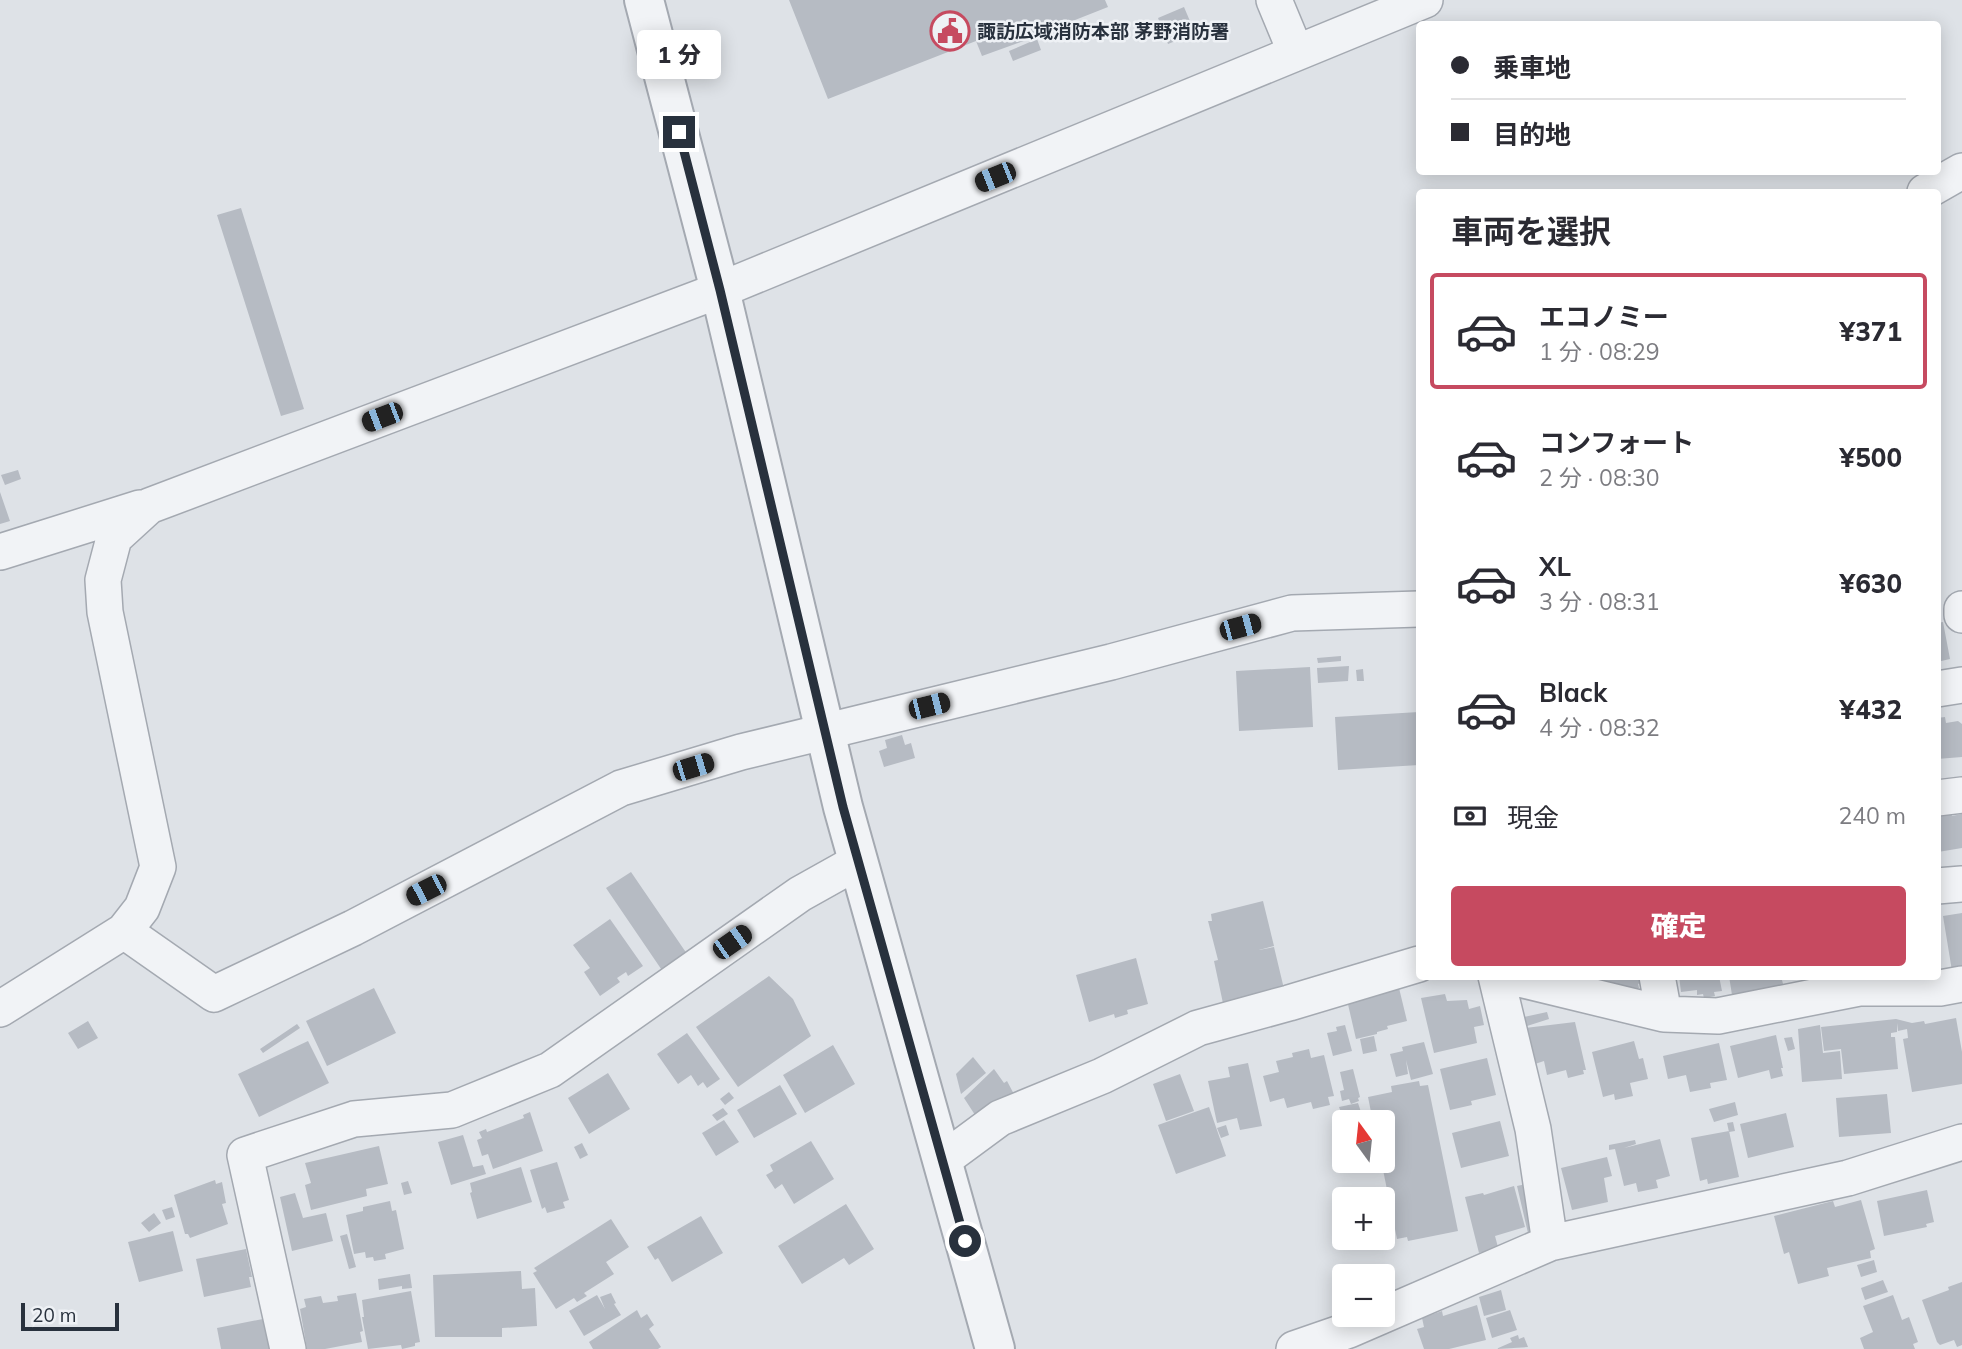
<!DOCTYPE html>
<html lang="ja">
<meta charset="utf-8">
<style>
body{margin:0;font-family:Mulish,"Noto Sans JP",sans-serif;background:#f2f2f3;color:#2b2b33;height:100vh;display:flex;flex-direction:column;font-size:26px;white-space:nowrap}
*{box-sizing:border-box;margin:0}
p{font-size:23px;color:#7c7c81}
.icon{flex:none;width:38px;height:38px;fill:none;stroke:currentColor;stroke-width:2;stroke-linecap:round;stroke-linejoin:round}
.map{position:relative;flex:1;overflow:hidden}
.details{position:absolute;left:1416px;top:189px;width:525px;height:791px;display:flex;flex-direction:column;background:#fff;border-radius:7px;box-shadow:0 4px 18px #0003}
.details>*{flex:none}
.hud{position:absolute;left:1416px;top:21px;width:525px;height:154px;border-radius:7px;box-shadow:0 4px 18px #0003;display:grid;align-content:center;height:154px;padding:0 35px;background:#fff}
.needle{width:46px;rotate:345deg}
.buttons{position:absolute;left:1332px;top:1110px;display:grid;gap:14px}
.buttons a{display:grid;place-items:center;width:63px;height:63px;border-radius:7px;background:#fff;box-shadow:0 4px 18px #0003;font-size:35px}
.scale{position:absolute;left:21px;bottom:18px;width:98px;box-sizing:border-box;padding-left:7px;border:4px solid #28313d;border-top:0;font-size:19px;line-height:24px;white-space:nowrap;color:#28313d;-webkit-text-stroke:5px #eef1f5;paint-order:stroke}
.end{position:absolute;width:32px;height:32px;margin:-16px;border:9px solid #28313d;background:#fff;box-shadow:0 0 0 4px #fff}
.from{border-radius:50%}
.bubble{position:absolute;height:49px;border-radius:7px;background:#fff;box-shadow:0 4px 18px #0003;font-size:23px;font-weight:800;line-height:49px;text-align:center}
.car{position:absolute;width:21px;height:42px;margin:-21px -10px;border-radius:9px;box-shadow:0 0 5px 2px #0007;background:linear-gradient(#222 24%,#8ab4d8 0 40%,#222 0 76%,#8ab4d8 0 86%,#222 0)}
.hud b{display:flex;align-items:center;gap:24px;height:66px;font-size:26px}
.hud b+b{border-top:2px solid #e1e1e2}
.hud i{width:18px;height:18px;background:#2b2b33}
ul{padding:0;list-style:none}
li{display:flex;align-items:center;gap:21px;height:116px;margin:0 14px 10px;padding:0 21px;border:4px solid transparent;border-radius:7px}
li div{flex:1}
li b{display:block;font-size:26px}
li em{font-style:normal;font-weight:800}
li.active{border-color:#c64a60}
li>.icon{width:63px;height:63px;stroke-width:1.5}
h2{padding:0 35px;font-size:32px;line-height:84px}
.pay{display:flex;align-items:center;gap:18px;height:77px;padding:0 35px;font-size:26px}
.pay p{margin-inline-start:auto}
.button{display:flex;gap:14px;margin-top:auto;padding:14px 35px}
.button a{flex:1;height:80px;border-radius:7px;background:#c64a60;color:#fff;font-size:28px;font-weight:800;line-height:80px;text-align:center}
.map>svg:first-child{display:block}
.building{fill:#b6bbc3}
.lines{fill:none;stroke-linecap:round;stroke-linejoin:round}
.minor-casing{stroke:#a4a9b1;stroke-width:38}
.tertiary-casing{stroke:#a4a9b1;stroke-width:42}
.minor{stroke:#f1f3f6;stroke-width:35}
.tertiary{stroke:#f1f3f6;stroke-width:38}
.route{stroke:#28313d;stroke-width:9}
.labels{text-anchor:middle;stroke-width:5;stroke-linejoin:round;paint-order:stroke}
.poi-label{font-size:19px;font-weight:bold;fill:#28313d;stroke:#eef1f5;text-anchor:start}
</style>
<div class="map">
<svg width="1962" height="1349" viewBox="0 0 1962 1349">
<rect width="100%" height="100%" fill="#dee2e7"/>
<path class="building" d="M789,0h316l3,7 -38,15 1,2 -89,32 -6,-15 -148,58z
M1184,7l11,26 -27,11 -10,-26z
M1037,39l4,11 -28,11 -4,-10z
M241,208l63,201 -23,7 -64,-201z
M18,470l3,9 -16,6 -4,-10z
M0,492l10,29 -10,3z
M1943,622l7,37 -13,3v-39z
M1341,656v5l-23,2 -1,-5z
M1349,666l-1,15 -30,2 -1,-15z
M1310,667l3,60 -74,4 -3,-60z
M1363,669l1,12h-7l-1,-11z
M1419,712v53l-81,5 -3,-53z
M1945,717l1,6 12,-2 4,3v33l-25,2v-41z
M902,735l3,10 6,-2 4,15 -31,9 -5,-16 8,-3 -2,-8z
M1951,813l1,3 10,-2v34l-24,4 -1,-37z
M631,872l67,98 -26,15 -66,-97z
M1263,901l11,45 -15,4 15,-3 11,46 -61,15 -10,-47 4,-1 -10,-39h4l-1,-7z
M1962,913v57l-10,1 -9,-55z
M610,919l33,47 -15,10 -2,-4 -9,6 3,4 -20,14 -16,-24 6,-4 -17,-23z
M1136,958l12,46 -21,6 1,4 -13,4 -1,-4 -25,8 -13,-47z
M769,976l24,23 18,37 -73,51 -42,-60z
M1603,976h37v7l-2,1 1,4 -19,4 -15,-1z
M1679,976h40l3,15 -8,1 1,4 -11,2 -1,-4 -6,1v-5l-16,2z
M1729,976h57v3l-4,1 2,8 -52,7z
M374,988l22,45 -69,33 -21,-45z
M1399,988l8,33 -20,5 1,3 -11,3v2l-21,5 -9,-39z
M1445,994l2,7 20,-1 2,9 11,-3 4,19 -10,2 3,16 -43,10 -13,-55z
M1547,1012l2,7 -22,7 -3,-9z
M1956,1018l6,34v32l-50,8 -9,-53 5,-1 -1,-9 -9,2 -1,-8v9l-6,1v4h4l3,32 -54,5 -3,-25 -17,2 -3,-24 75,-8 16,4 12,-2 1,3z
M88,1021l10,17 -20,11 -10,-16z
M1575,1022l11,48h-3l1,4 -16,4 -2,-8 -19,5 -3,-14 -9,3 -10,-36z
M297,1024l3,4 -37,25 -3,-4z
M1345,1025l7,26 -19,5 -6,-23 10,-2 -1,-4z
M1820,1025l3,28 17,-2 2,28 -40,3 -4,-53z
M687,1033l33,46 -13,9 -4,-6 -5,4 -7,-11 -13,9 -21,-30z
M1776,1035l7,33h-2l2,8 -12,3 -2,-9 -31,8 -8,-32z
M1374,1036l3,15 -14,3 -3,-15z
M1792,1037l3,12 -7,2 -4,-13z
M308,1041l21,42 -70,34 -21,-43z
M1634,1041l5,18 4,-1 5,21 -18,4 3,13 -18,4 -1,-6 -11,3 -11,-45z
M1424,1042l9,32 -22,6 -5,-20 2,14 -12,3 -6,-23 13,-3 -1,-4z
M1719,1043l8,37 -17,3 1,5 -21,4 -4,-17 -18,4 -5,-23z
M833,1045l22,39 -50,29 -22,-38z
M1309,1049l2,9 13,-3 10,41 -6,1 2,8 -17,4 -2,-7 -24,6 -3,-10 -14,4 -7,-26 16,-4 -3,-11 17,-4 -1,-4z
M973,1057l13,16 -25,21 -5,-20z
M1487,1058l9,37 -25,6 1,4 -22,5 -10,-41z
M1248,1063l14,63 -22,4 -3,-12 -20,5 -9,-42 22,-4 -2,-10z
M994,1069l10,14 3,-2 16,30 -35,24 -24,-37z
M1353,1069l7,28 -2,1 1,3 -8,3 -2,-5 -7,2 -2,-10 4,-1 -4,-18z
M608,1073l22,36 -41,25 -21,-36z
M1180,1074l14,37 -28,10 -13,-37z
M1419,1081l1,5 8,-1 30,146 -50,10 -1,-4 -10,2 -16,-79 1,-38h-9l-5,-25 24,-5 -1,-6z
M780,1085l17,29 -43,24 -17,-28z
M729,1092l5,6 -9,7 -5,-6z
M1887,1094l4,39 -52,4 -3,-39z
M1735,1102l3,13 -24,7 -5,-13z
M1358,1103l3,9 -12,4 -1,-2 -6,1 -3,-8z
M1209,1107l17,49 -50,18 -18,-49z
M723,1108l5,6 -11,7 -5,-6z
M530,1112l13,39 -50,18 -5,-15 -6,2 -5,-16 5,-2 -3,-6 7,-3 1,3 37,-14 -1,-3z
M1786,1113l8,34 -46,11 -8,-34z
M724,1120l15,22 -23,14 -14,-23z
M1500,1121l9,35 -48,12 -9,-35z
M1733,1122l2,9 -6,1 -2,-9z
M1226,1125l3,10 -8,3 -4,-10z
M1729,1131l10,46 -31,7 -1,-5 -7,2 -9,-43z
M463,1135l10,32 10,-2 3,9 -35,11 -13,-43z
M1660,1139l10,37 -14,4 2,8 -20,4 -2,-9 -12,3 -9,-37 -6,1v-5l26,-5 1,4 -12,4z
M811,1141l23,38 -40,25 -12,-20 -7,5 -9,-14 7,-4 -3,-6z
M582,1143l6,12 -8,4 -6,-12z
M379,1146l9,38 -22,5 1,7 -56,14 -6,-25 6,-2 -6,-20z
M1607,1157l5,19 -8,2 4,24 -36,8 -11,-42z
M557,1162l12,38 -6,2 2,6 -18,5 -2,-6 -3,2 -12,-39z
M521,1167l11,35 -55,17 -7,-26 2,-1 -2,-9z
M215,1180l1,4 6,-2 4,21 -4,1 6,20 -38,14 -2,-4h-3l-11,-39z
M408,1181l4,12 -8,2 -3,-12z
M1530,1183l11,48 -13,2 -11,-47z
M1514,1186l11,41 -30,9 4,15 -16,5 -1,-4 -3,1 -14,-56 18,-4 1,2z
M1927,1190l7,32 -8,2 1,3 -43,9 -7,-35z
M295,1193l8,25 23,-5 7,28 -41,10 -12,-54z
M1861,1200l14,49 -5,2 1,7 -44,10 2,8 -31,8 -9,-32 -5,2 -10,-38 59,-15 2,6z
M390,1201l2,10 4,-1 8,39 -19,5 1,5 -12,2 -1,-4 -7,1 -1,-6 -11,2 -8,-39 17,-4v-4z
M846,1204l28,45 -25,16 -5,-7 -42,26 -24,-38z
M172,1207l3,10 -9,3 -4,-10z
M154,1213l7,10 -12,9 -8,-9z
M701,1216l22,37 -51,29 -14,-24 -3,2 -8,-13z
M611,1219l18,28 -23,15 8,12 -30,19 3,3 -10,6 -3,-4 -18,11 -23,-36 4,-2 -3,-3z
M173,1231l10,40 -44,11 -11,-40z
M347,1234l9,33 -7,2 -9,-33z
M246,1249l6,28h-3l2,10 -47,10 -8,-38z
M1874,1260l3,12 -16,5 -4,-12z
M521,1271l1,18 13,-1 2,38 -35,2v9h-67l-2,-62z
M410,1274l2,14 -10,1v-3l-23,4 -1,-11z
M1883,1280l5,12 -23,8 -4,-12z
M1962,1282v63l-5,2 -3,-7 -14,5 -3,-3 -15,-42 27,-10 -1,-3z
M1501,1290l5,20 -22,6 -5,-19z
M411,1291l9,51 -5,1v3l-13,3 -1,-4 -33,4 -6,-32h2l-2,-17z
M356,1293l7,38 -3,1 2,10 -37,7h-18l-7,-40 6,-2 -2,-8 17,-3 2,7 15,-2 -1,-5z
M611,1293l5,10 -2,1 7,11 -37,21 -15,-25 28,-16 8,14 -5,-12z
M1893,1295l9,25 7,-3 9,25 -5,2 2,5h-51l-4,-11 13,-6 -10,-26z
M1477,1305l9,35 -37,9h-25l-7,-20 7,-2 -2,-9 20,-7 1,5z
M637,1310l4,8 6,-4 7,11 -5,4 12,18 -3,2h-65l-4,-7z
M1510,1310l7,20 -25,8 -6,-20z
M273,1317l6,32h-58l-4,-21z
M1518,1335l1,4 5,-2 4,10 -32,2 16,-7 -2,-4z"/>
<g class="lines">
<g class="minor-casing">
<path id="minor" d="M1274,0l22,53
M1925,192l37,-21
M0,552l140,-44
M1962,609v6
M1937,689l25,-4
M1937,798l25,-3
M1937,886l25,-2
M124,931l90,63 139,-66 268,-140 120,-36 370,-90 181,-49 127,-4
M1496,976l37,153 17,114
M1507,976l157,38 54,2 141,-28h81l22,-4
M1657,976l7,38
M0,1009l124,-78 18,-23 16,-41 -53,-255 -2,-32 11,-42 35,-32 571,-216 705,-290
M943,1160l57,-42 102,-42 96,-48 91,-25 130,-39
M288,1349l-43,-194 109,-36 98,-9 98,-40 250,-176 59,-33
M1294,1349l55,-19 201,-87 298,-65 114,-36"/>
</g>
<g class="tertiary-casing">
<path id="tertiary" d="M644,0l76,290 123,517 152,542"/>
</g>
<use href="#minor" class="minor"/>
<use href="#tertiary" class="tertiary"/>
</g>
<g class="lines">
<path class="route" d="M679,132l41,158 123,517 122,434"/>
</g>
<defs>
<g id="civic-ring" transform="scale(2.0125)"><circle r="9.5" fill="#eef1f5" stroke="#c64a60" stroke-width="1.5"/><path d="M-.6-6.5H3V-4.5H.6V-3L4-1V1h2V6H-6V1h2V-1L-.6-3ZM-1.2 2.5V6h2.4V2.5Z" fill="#c64a60"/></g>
</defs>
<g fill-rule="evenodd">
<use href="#civic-ring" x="950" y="31"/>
</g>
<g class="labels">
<g class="poi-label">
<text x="977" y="38">諏訪広域消防本部 茅野消防署</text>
</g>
</g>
</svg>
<div class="buttons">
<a><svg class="needle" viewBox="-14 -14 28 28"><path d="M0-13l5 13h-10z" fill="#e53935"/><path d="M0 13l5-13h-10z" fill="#7c7c81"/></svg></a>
<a>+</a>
<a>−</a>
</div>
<div class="scale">20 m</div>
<i class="end from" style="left:965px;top:1241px"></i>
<i class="end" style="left:679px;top:132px"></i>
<div class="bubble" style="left:637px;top:30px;width:84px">1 分</div>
<i class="car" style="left:995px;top:177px;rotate:248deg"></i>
<i class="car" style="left:382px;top:417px;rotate:249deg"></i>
<i class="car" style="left:1240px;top:627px;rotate:75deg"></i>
<i class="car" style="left:929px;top:706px;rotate:76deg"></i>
<i class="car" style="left:693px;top:767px;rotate:73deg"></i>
<i class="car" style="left:426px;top:890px;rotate:243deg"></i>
<i class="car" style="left:732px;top:942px;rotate:55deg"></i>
<div class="hud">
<b><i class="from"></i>乗車地</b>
<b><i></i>目的地</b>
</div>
<section class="details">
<h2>車両を選択</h2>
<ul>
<li class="active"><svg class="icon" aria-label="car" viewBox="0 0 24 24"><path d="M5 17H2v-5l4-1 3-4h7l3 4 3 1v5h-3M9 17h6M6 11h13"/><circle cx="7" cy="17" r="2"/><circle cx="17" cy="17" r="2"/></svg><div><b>エコノミー</b><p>1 分 · 08:29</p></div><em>¥371</em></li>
<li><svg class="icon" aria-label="car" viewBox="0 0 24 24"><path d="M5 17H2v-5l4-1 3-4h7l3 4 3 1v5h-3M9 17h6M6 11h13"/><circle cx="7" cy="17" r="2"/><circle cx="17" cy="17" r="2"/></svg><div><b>コンフォート</b><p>2 分 · 08:30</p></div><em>¥500</em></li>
<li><svg class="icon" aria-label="car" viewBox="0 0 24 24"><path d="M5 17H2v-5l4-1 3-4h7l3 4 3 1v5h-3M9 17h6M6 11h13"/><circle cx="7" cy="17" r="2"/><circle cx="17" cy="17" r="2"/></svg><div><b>XL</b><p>3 分 · 08:31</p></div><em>¥630</em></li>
<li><svg class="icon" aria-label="car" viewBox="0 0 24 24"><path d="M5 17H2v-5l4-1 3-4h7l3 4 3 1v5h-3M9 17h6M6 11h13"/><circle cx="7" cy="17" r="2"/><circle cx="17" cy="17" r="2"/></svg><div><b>Black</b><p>4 分 · 08:32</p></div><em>¥432</em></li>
</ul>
<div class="pay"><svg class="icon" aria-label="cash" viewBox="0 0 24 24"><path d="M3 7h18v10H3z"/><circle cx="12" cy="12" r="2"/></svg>現金<p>240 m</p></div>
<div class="button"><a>確定</a></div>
</section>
</div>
